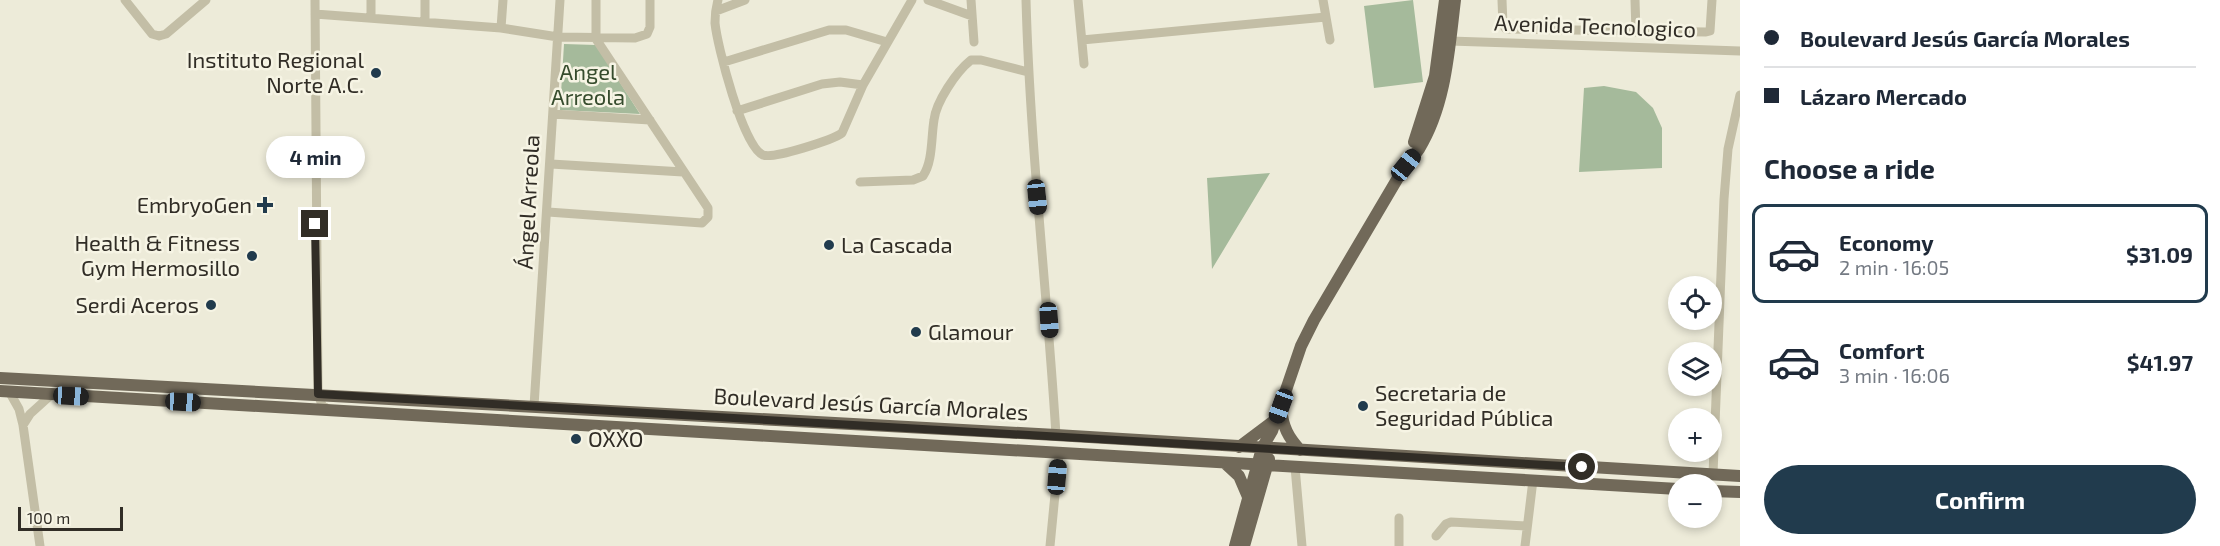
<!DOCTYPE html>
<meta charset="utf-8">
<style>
body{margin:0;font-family:"Exo 2",sans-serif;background:#f2f2f3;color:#1f2937;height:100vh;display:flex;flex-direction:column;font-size:22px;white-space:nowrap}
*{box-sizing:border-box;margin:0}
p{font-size:20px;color:#747a83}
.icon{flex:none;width:33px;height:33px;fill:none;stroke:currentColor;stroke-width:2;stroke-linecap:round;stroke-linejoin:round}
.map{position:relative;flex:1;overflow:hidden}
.details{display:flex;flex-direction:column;background:#fff;width:480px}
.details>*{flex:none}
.top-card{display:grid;align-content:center;height:132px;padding:0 24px;background:#fff}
.tools{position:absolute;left:1668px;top:276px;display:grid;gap:12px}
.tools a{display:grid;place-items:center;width:54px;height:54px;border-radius:50%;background:#fff;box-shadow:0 3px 9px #0003;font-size:30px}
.scale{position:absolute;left:18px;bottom:15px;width:105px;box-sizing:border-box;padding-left:6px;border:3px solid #312d26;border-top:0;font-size:16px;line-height:21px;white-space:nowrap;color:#312d26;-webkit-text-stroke:4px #f6f4e4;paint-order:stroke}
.end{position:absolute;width:27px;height:27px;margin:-14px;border:8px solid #312d26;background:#fff;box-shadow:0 0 0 3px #fff}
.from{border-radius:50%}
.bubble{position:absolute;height:42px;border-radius:21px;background:#fff;box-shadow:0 3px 9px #0003;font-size:20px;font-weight:700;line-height:42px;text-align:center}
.car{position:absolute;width:18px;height:36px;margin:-18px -9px;border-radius:8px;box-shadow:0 0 4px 2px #0007;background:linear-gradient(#222 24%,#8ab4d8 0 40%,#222 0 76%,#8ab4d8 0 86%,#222 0)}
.top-card b{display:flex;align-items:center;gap:21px;height:57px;font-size:22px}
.top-card b+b{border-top:2px solid #e0e1e3}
.top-card i{width:15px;height:15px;background:#1f2937}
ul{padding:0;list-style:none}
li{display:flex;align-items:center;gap:18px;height:99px;margin:0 12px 9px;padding:0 12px;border:3px solid transparent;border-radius:12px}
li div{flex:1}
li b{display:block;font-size:22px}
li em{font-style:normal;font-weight:700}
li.on{border-color:#213b4d}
li>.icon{width:54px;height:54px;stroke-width:1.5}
h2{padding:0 24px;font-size:27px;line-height:72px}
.primary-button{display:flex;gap:12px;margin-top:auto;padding:12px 24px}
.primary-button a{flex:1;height:69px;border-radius:36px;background:#213b4d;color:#fff;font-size:24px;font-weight:700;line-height:69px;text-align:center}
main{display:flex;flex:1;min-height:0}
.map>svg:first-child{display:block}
.green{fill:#a5ba9b}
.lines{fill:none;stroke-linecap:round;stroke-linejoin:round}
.minor{stroke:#c3bea6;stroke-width:9}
.major{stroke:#716959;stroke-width:12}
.route{stroke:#312d26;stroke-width:8}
.poi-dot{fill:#213b4d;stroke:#f6f4e4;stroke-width:2}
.labels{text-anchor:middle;stroke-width:5;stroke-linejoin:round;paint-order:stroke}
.street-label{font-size:22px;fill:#312d26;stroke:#f6f4e4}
.poi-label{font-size:22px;fill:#312d26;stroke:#f6f4e4;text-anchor:end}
.park-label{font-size:22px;fill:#364c2d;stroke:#f6f4e4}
</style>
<main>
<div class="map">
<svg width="1740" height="546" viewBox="0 0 1740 546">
<rect width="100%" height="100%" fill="#edebd9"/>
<path class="green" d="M1413,0l10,82 -49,6 -10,-82z
M564,44l32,1 44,69 -80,-4z
M1604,86l32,6 17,16 9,20v40l-83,4 5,-84z
M1270,173l-58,96 -5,-91z"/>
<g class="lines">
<path class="minor" d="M125,0l27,34 7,2 7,-2 40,-34
M315,0l3,394 4,11 7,5
M718,0c-2,7 -3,15 -3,23 2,22 28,124 48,132 11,4 69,-15 79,-22l21,-48 49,-85
M928,0l44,16
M971,0l3,42
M1026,0c4,146 21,290 30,435
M1078,0l6,64
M1323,0l7,40
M1502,0l1,25 3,4 200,3 4,-1 2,-31
M1635,0l1,32
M716,11l29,-11
M315,14l186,14 57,9 77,1 12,-4 3,-7v-27
M371,18v-18
M425,21v-21
M501,28l2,-28
M1082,40l244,-23
M1450,41l290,10
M724,62l105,-32h17l41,12
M737,111l85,-27 18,-2 23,3
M553,114l97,6
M551,164l132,8
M860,182l53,-2 10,-4c10,-15 8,-38 11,-56 2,-18 22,-48 37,-60h10l47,12
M548,212l154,11 6,-6v-9l-112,-169v-39
M10,393l9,16 4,16 17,121
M534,406l26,-406
M23,425l7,-11 21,-19
M1295,467l7,79
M1713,474l11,-275 4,-50 12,-54
M1399,518v28
M1436,536l10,-12 5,-2 76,4
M1050,546l9,-93
M1525,546l8,-66"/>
<path class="major" d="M1414,142l21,-66 10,-76
M0,378l1056,57 684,41
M0,391l1678,98
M1281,409c2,18 7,28 19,41
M1239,447l36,-27
M1226,464l13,12 9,21
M1712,491l28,1
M1235,546l27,-98 10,-17 29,-85 13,-26 88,-149c5,-8 12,-15 17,-22 27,-44 30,-100 36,-149
M1244,546l25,-87"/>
</g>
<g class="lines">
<path class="route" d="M315,224l3,170 1264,73"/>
</g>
<g class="poi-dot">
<circle cx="376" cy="73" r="6"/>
<path d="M262 196h6v6h6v6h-6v6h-6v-6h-6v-6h6z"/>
<circle cx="829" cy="245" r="6"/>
<circle cx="252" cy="256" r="6"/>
<circle cx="211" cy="305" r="6"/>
<circle cx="916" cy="332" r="6"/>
<circle cx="1363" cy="406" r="6"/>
<circle cx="576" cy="439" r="6"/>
</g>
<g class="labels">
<g class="street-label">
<text transform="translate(1595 26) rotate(2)" y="8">Avenida Tecnologico</text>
<text transform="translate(528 202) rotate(-87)" y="8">Ángel Arreola</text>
<text transform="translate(871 404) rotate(3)" y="8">Boulevard Jesús García Morales</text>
</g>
<g class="poi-label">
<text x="364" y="68">Instituto Regional<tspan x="364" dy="25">Norte A.C.</tspan></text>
<text x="252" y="213">EmbryoGen</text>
<text x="240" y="251">Health &amp; Fitness<tspan x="240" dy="25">Gym Hermosillo</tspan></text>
<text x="841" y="253" text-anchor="start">La Cascada</text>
<text x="199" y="313">Serdi Aceros</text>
<text x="928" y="340" text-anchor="start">Glamour</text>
<text x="1375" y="401" text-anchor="start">Secretaria de<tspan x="1375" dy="25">Seguridad Pública</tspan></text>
<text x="588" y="447" text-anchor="start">OXXO</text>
</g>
<g class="park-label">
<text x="588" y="80">Angel<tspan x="588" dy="25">Arreola</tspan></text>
</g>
</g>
</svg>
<div class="tools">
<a><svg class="icon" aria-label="locate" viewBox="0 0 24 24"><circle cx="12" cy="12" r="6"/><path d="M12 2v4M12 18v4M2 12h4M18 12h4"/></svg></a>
<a><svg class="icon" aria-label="layers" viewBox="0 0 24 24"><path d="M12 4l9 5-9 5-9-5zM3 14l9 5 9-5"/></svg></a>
<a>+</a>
<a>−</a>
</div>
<div class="scale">100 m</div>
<i class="end from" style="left:1582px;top:467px"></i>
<i class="end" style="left:315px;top:224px"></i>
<div class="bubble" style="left:266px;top:136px;width:99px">4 min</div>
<i class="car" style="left:1406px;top:165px;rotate:39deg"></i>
<i class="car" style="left:1037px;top:197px;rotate:174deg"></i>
<i class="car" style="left:1049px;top:320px;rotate:176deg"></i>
<i class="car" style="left:71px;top:396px;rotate:93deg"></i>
<i class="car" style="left:183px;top:402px;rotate:93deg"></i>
<i class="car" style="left:1281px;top:406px;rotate:200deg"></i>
<i class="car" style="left:1057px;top:477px;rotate:5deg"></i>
</div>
<section class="details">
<div class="top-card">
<b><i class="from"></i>Boulevard Jesús García Morales</b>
<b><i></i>Lázaro Mercado</b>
</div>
<h2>Choose a ride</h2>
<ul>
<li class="on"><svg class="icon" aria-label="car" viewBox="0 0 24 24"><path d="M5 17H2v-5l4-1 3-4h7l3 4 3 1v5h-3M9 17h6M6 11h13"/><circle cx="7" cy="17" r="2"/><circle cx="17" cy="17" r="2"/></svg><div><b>Economy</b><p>2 min · 16:05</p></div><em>$31.09</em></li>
<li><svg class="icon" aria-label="car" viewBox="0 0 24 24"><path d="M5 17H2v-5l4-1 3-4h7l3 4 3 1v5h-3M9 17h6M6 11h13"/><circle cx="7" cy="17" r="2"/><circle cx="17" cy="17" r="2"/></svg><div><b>Comfort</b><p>3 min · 16:06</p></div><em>$41.97</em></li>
</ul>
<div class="primary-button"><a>Confirm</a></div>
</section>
</main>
